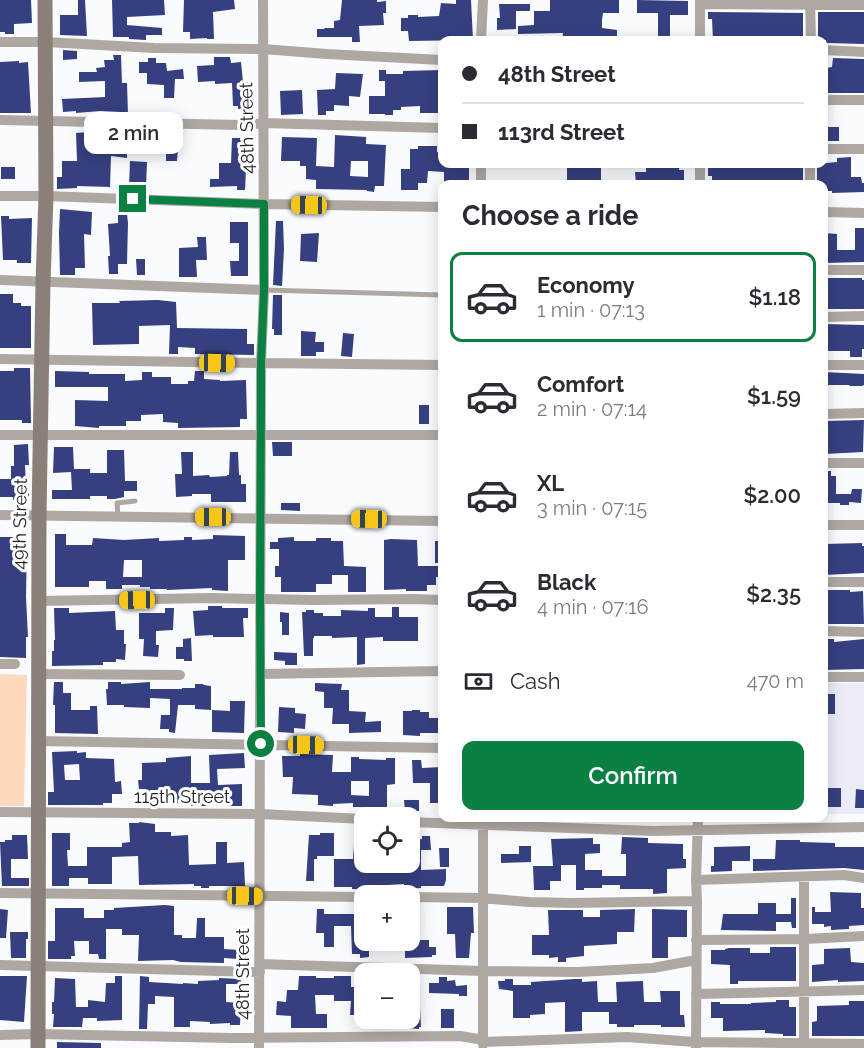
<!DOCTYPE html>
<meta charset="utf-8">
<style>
body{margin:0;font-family:Raleway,sans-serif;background:#f2f2f3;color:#2b2b33;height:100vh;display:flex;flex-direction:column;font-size:22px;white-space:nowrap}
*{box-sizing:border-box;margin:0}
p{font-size:20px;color:#7c7c81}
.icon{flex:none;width:33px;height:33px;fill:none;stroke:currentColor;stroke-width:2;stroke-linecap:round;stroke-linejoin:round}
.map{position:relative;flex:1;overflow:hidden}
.panel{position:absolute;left:438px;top:180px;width:390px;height:642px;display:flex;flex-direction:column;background:#fff;border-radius:12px;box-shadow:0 3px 15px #0003}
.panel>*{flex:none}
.guide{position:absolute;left:438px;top:36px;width:390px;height:132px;border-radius:12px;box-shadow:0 3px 15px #0003;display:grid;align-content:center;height:132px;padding:0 24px;background:#fff}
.controls{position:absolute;left:354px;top:807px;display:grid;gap:12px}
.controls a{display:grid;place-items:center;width:66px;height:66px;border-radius:12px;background:#fff;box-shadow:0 3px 15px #0003;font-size:30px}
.end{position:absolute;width:27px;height:27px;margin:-14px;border:8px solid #0b8043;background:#fff;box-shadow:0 0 0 3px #fff}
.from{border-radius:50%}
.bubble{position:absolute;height:42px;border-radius:12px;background:#fff;box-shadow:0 3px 15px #0003;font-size:20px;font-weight:600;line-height:42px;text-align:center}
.car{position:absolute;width:18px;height:36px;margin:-18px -9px;border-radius:8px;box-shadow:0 0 4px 2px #0007;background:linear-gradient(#f5c518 24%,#345 0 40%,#f5c518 0 76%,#345 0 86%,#f5c518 0)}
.guide b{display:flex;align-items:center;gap:21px;height:57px;font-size:22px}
.guide b+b{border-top:2px solid #e1e1e2}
.guide i{width:15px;height:15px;background:#2b2b33}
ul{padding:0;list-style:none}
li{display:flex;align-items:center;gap:18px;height:90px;margin:0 12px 9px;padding:0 12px;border:3px solid transparent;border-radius:12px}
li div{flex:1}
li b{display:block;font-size:22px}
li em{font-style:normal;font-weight:600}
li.current{border-color:#0b8043}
li>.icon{width:54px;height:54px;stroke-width:1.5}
h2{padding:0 24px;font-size:27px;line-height:72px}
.pay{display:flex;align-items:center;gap:15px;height:66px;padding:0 24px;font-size:22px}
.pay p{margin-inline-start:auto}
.primary-button{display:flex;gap:12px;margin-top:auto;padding:12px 24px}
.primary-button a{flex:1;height:69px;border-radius:12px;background:#0b8043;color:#fff;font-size:24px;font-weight:600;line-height:69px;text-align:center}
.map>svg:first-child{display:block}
.built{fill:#eaedf7}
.green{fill:#fed9be}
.building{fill:#364080;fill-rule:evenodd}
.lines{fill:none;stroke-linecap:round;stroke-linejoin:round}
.lane{stroke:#afa8a2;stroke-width:5}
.street{stroke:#afa8a2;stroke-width:10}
.secondary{stroke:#8b8078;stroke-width:15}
.route{stroke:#0b8043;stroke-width:8}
.labels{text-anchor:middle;stroke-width:6;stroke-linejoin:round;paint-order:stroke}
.street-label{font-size:18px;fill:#212229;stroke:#fff}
</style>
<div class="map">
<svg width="864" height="1048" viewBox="0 0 864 1048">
<rect width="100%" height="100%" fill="#f9fbfe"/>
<path class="built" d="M824,683h40v131h-40z"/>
<path class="green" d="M0,674l27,1 -3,131h-24z"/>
<path class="building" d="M0,0h31l1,23 -18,1v10h-9v-2h-5z
M78,0h7l2,36 -27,-1v-20h18z
M112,0h52l1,15 -38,2v8l35,3v7h-16v5l-17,-1v-2h-16z
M184,0h50l1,9 -22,3 1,27h-7v-1l-17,1v-7h-7z
M342,0h35v2l9,-1v12h-3l1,12 -25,1 1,16h-8v-5h-35v-8h7l1,-1h9v-7l6,-1z
M456,0h15l2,40 -64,1 -1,-10h-7v-13h7v-3h10v2l21,-1 2,-13 15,1z
M550,0h69v13h-16l-1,7v8l15,2v8h-33v2h-22l1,-7 -45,1v-8l16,-1v-14h16z
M637,0l51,1v14h-18v22h-12v-24h-21z
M499,4h31v7h-14v18l-19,1v-12h3z
M708,12l95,1v26h-5v1h-85l-1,-21h-4z
M818,12h46v32l-38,-1v-3h-8z
M63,50l14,1v8l-14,1z
M113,55h8l1,28h5l1,32h-7v-3l-21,-1 -24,2v-2l-13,1 -1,-13 43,-2v-16l-26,1v-10h18l-1,-4 9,-1 -1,-7h10z
M214,57h16l1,6 10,-1 2,20h5l2,26 -12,1v-3h-5l-1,-23 -17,1v-3l-17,1 -1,-16 17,-1z
M148,58h8v5h10l1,8 16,-2 1,10h-9l-1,19h-10v-13l-17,-1v-11h-8v-11h9z
M833,58l31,1v34h-40v-22h2v-3l6,-1z
M19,61v2l9,-1 3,51h-31v-51z
M379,70h7v4h17v-3l39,-1v43h-22v-7l-19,1v3h-8v5h-8v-1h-16v-18h16v-15h-6z
M336,73l27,1 -3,23 -11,-1v10l-15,-1v6h-8v4h-8l-1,-25 18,-1z
M302,90l1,24 -22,1 -1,-24z
M825,127h14v14h-14z
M88,132v3l30,-2v6l9,1v18l-16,-2 -1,31 -33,-1v2l-20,1v-12h5v-16h15l-1,-28z
M161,135l18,1 -2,25h-11v-12h-5z
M335,135l31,2v7l20,1 -2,41h-9l-1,6 -7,-1v-1l-51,-1v-9l-10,-1v-13h-6v-5h-19l1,-24 35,1 -1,28 18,1zM351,161h17v16l-18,-1z
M232,138h8v2l9,1 -1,29h-2l-1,20h-8v-4l-27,1v-8h9v-16h12z
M418,146h19v6h5v12h27v20h-25v-12l-16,-1 -1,12h-9v7h-17v-21h9v-20h8z
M851,157v20h10l1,6h2v9l-32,1v-2h-8v-7h-7v-20l20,-2v-4z
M130,161l17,1 -1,25 -17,-1z
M567,164h34v20h-34z
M653,164h27l-1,6h5v14h-48l-1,-12h11v-4h7z
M714,164h89v20h-91v-8h-4v-8l6,-1z
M1,167h14v12h-14z
M60,209l32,3 -1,23 -7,-1 1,34h-10v7h-15l-1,-42z
M127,214l1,9 -1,41h-9v10h-9l-1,-18h2l-2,-32 10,-1v-8z
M1,216h8v3l23,-1 -1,45h-14v-3h-14z
M276,221h7l1,28 -2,37 -9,-1z
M230,222h18v54h-17l-1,-15h9v-18h-9z
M855,228h9v34l-40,1v-30l13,1v16h18z
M319,233l-2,29 -17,-1 1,-27z
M197,237h9l1,23h-11l1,17h-18v-29l19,-1z
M136,259h9v16h-8z
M825,278h37v2h2v29h-39l-1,-29h1z
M0,294h13v9h8v3h10v42h-31z
M273,295h9v40h-8v-6h-2z
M158,300l18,2 1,26 70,1v15h7v11l-59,-1v-6l-17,-1v7h-9l1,-29 -31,1v18l-46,1 -1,-42h28l-1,-2z
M824,324l40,1v24h-2v8h-12v-6h-26z
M301,331l15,1 -1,10h9v10h-8v4h-15z
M343,333l11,1 -2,23 -11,-1z
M14,368h16l1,55h-9v-3h-22v-49h14z
M55,371l34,1v2h36v7l17,-1v-8h10v5h19v7h17v-3h6l1,-10h9v8l16,1v1l26,-1 1,39h-7v8l-62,1v-5l-15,-1v-8l-22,1v6h-15v5h-27v2l-24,-2v-26l33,1v-14h-53z
M824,372l40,2v11l-2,1h-12l-1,-1h-24z
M419,405h10v19h-10z
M864,420l-1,32 -39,2v-33z
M272,442h20v14h-19z
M28,444l1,21h-4l1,21h3v14h-16v-3h-13v-18h11v-13h3v-21z
M54,447h19l1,22h16v4h17v-23h17l1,31h12v10h-13v6l-9,2h-8v-3h-17v3h-38v-9h20l-1,-18 -18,1z
M181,452h12v24l16,-1 1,2 17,-1v-1h2l1,-23h8l1,23h2v9h5v18h-35v-8h-19v2l-16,1 -1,-23h7z
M824,471h7v5h5v18h15l1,-5h10l-1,14 -12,-1v3h-9v-2h-12v-14h-4z
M281,503h19v8l-19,-1z
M55,534h11v11h26l1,-7 31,2 35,-2v3l25,-1v-3h8v3l21,-1v-4l32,1v24h-17v31l-16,-1v-2l-45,2v-1h-17v-2h-10v-2h-18v4h-16v-8h-17v6h-34zM124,560h18v17h-19z
M0,537h27l-1,60 2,40h-2v21l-26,-1z
M294,537v4h22v-3h15v3h12l1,25 22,1v25h-18v-17h-16v9h-16v8h-35v-15h-6v-11h4v-17h-9v-7h8v-4z
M391,539l26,1 1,26h24v11h-6v8h-9v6h-21v-2l-22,1v-50z
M435,541h7v22h-7z
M862,543v3h2v27l-40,2 1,-31z
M825,590h25v2l13,-1 1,33h-39z
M208,606h14v2h26v10h-5l1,19h-31v-2l-18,1 -2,-25 15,-1z
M392,607h7v10h19v24h-35v-4l-18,1v26l-8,1v-28l-25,1v-2h-18v2h-1v18h-9l-2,-44h4v-2h8v3h9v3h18v-6l27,1v-3h7v9h17z
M54,608h15v5l46,-2 1,19h8v14h2l-1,16 -9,-1v3h-13v3l-51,1v-15h2v-11h1z
M165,608h9l-1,22 -17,1v14h3l-1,12 -15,-1 1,-17h-5v-26h26z
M280,612l9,1v22h-7v-13h-2z
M191,638l1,23h-8v-2h-8v-12h7v-8z
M824,639h10v3l30,-3v30l-40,1z
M274,652l23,1v12h-12v-4l-11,-1z
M54,682h9v11h8v17h19v-4h7l1,28 -43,-1v-28h-2z
M108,682h13v2l29,-2v7h32v-1h13v-4h8l1,1 7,1v24l-16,-1v-4h-17l-3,28 -6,-1v-3h-9l1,-14h9v-16l-20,-1v10l-26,-1v-2h-17l-1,-16h2z
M315,683l27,1 -1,6h8v21l17,1 -1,10 16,-1v11l-32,1v-9h-17l1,-16h-9v-16l-9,-1z
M824,694h11v20h-11z
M230,701h15l-1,32 -32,-1v-22l18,1z
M279,707l16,1v5l11,1 -1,15 -11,-1v5l-16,-1z
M412,710h8v2h9v6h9v15h-18v3l-17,-1v-24h9z
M77,751v2l9,-1v6l28,1 1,23 6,-1 1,13h-10v9h-9v2h-55v-13h6l-2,-40zM79,764l1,16h-15l-1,-15z
M244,753l1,15 -28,1 1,16 24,-1v22h-11l1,-6h-16v3h-9v3h-16l1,-3 -46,1v-15h-7l-1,-9h4v-17l24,-1v-4l25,-2v27h19l-1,-28z
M300,754l33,1 -1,17h19v-15h8v2l27,1v-2h9v26l-8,1v27l-17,1v-6h-17v-4l-20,1v2l-15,-1v-10l-26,-1 1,-17h-10l-1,-21h18zM351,781h18v15l-18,-1z
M412,760h9l1,8 20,-1v33h-4v3h-8v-20h-17z
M824,788h17v19h-17z
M856,789l8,1v18h-9z
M404,800h15v11h-14z
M139,822l16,2v8h16v4l17,-1 1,30 27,-1v-22h11v21l17,-1 1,24h-36v2h-8v-2h-7v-2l-55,1 -1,-29 -26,1v27h-24v-6h-19v8h-17v-53h18v17h-3l1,16h19v-19h35v-4l8,-1 -1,-19h10z
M320,833h14v23h-17v3h-3v22h-8l3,-46h11z
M12,835h15l1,24h-17v19h18v8h-27l-2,-44h5v-2h7z
M422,836h8l1,14h-10v20l25,-1v11l-2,6h-23v2l-17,1v-5l-17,1 -20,1v4l-15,-1v-2h-18v-28h19l1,-13h10v16h22v6l24,-1v-27l12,-1z
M622,837l26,1v5l35,1v15h3v9l-19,1v24l-14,1v-5h-33v-4h-18v3h-18v2h-8v-25h-15v16h-11v9h-16l-1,-24h20l-2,-27 42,-1v6h7v9l-15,1v16h17v6h24v-22h-5z
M776,840h24v2l35,1v4h29v23l-20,-2 -91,3v-12h22z
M519,846h12v16l-30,1v-9h18z
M750,846v15h-18v10l-21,1v-6h3v-19z
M439,848h10v19h-9z
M830,892l31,1v15h3v17l-15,1v3l-18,1v-4l-7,1v-3h-12v-17h3v5h16z
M791,898h5v30h-4l-1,-6h-15v9l-55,-1 2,-16h35v-11h18v11h15z
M165,905l9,1v29h8v3h14l1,-20h8v19h19v12l15,1 -1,9 -14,-1v5l-43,-1 -8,-2 -35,1 1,-26h-17v-6h-16v30h-7l-1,-5h-9v-13h-15l1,15h-4v3h-23v-18h7v-33h29v10h20v-8h10v-2z
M447,907h26l1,26h-3l-2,25h-13l-1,-24h-8z
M0,909l8,1 -2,28h-6z
M317,909h7v5h40v26h46v-27h3v-2h7v29h9v7h7v8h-4v2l-27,1v-10h-36v9l-9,1v-4h-8l-1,-28h-17v21h-10v-14h-8z
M635,909l-1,23h-17v12l-33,2v10l-18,2v4h-8v-5l-9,1v-3h-17v-20h17l-1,-25h35v7h17v-7z
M652,909l35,1v27h-19v21h-16z
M10,932h18v7h-2v19h-15z
M770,947h26v34h-58v3h-8v-19l-19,-1v-14h14v-1l4,-1h21v5h20z
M850,948l1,14 13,1v18l-26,1v-2l-26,2v-17l12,-1v-15z
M0,976h27l-3,46 -24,-2z
M115,976h7v44l-25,1v-3h-14l-1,9h-29l1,-13h-2v-12h2l1,-24 20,1 1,28h12v-7l17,2 1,-19h9z
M140,976l9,1v5l34,2v-1l15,1v-3l21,-1v-2l22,1v5h-15v18l15,1 -1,22h-10v-2l-20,1v-2l-20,-1v6h-16v-30l-19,-1v8h-7l-1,25h-8z
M299,976h17v2h18v-2h17v11h13l-3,28h-11l1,-14h-17v-6h-19l1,19h11v14h-36v-12l-15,-1 1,-14 9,1 1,-12h11z
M439,977h8v4l8,-1 1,6 11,-1v11h-8v-2l-30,-1v-10h10z
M505,979h8v12l-14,-2 -1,-8h7z
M575,979h7v3l15,-1 1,21h19l-1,-20 27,-1 1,21h17l-1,-11h20v24h4l1,12h-24v-2h-27v2h-17v-3h-8v-12h-27v19l-17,1v-30l-20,1v11l-15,1v3h-17v-33h18v-3z
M776,1000h13v7h7v29h-13v-2l-18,-1v-3l-42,1v-13h-12v-16h9v2h31v-1l25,-1z
M849,1001h15v35h-52v-14l5,-1v-15l32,-1z
M410,1007h10l1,20h-2v2l-14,-1v-10h5z
M441,1009h13v19h-13z
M57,1042l44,1v5h-44z"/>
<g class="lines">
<path class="lane" d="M264,290l178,5
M118,516l-1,-13 18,-2"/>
<path class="street" d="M810,0l1,40
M700,4l164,1
M481,40l2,-40
M700,40v-40
M0,42h46l108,6 109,1 64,5 115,6
M824,50l40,2
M824,100h40
M0,120l241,5 22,-2 179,5
M824,149h40
M810,164v20
M481,184v-20
M700,184v-20
M0,196h46l218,8 178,3
M824,212l40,1
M824,270h40
M0,280l264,10
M824,317l40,-1
M0,359l261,4 181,2
M824,365h40
M824,414l40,-1
M0,435h442
M824,463h40
M0,515l442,6
M824,525h40
M824,582h40
M39,601l172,-3 101,2 102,-1 28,1
M824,631l40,1
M0,664h15
M38,674l142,1
M261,674l181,-3
M824,677h40
M38,741l404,7
M0,812l260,2 104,5
M483,818v227
M410,822l243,9 211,-4
M804,877v171
M696,880l148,-5 20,3
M0,893l364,4
M410,897l72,1 47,4 42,1 126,-2
M696,940l109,-1 59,-3
M259,964l224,7 95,1 75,-4 43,-8
M0,965l260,7
M696,994l168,-4
M0,1035l37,-1 194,4 229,-2 24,4
M483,1042l144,-5 68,5 169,2
M259,1048l2,-685 3,-73 -1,-290
M696,1048l1,-147 -1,-21 2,-62"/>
<path class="secondary" d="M38,1048l1,-533 4,-233 3,-86 -1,-196"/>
</g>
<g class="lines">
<path class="route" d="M133,199l131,5v86l-3,73v48l-1,187 1,146"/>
</g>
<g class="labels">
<g class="street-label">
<text transform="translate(247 128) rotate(-91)" y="6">48th Street</text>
<text transform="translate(20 524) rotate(-89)" y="6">49th Street</text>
<text x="182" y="803">115th Street</text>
<text transform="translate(243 974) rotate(-90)" y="6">48th Street</text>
</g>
</g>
</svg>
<div class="controls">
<a><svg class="icon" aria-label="locate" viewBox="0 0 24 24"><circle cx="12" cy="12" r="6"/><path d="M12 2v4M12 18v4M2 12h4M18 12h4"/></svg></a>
<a>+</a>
<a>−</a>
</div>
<i class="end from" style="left:261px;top:744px"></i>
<i class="end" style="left:133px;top:199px"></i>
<div class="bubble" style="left:84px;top:112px;width:99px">2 min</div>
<i class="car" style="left:309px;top:205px;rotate:271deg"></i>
<i class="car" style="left:217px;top:363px;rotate:91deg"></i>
<i class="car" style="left:213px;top:517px;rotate:270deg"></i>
<i class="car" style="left:369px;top:519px;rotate:271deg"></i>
<i class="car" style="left:137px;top:600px;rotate:269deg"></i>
<i class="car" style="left:306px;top:745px;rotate:91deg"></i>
<i class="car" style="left:245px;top:896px;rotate:91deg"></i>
<div class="guide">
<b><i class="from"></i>48th Street</b>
<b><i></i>113rd Street</b>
</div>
<section class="panel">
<h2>Choose a ride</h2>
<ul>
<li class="current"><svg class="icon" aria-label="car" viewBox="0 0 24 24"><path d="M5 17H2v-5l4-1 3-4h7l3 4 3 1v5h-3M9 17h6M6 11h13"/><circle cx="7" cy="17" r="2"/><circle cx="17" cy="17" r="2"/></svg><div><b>Economy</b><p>1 min · 07:13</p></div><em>$1.18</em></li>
<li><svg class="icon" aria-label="car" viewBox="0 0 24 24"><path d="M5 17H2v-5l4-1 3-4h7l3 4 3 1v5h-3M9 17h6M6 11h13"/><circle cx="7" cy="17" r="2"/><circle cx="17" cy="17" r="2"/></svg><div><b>Comfort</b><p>2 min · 07:14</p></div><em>$1.59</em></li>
<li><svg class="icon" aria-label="car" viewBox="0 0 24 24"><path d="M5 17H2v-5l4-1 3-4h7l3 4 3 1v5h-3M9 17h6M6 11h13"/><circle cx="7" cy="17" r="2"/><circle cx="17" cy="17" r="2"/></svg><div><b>XL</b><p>3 min · 07:15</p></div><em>$2.00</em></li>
<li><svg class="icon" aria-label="car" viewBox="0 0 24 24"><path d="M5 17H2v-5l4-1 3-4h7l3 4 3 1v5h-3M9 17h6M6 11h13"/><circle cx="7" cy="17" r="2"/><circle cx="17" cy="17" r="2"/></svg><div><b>Black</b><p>4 min · 07:16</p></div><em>$2.35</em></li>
</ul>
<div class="pay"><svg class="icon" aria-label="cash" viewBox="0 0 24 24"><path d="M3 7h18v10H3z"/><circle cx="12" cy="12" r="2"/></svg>Cash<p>470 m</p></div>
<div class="primary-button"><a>Confirm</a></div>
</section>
</div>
